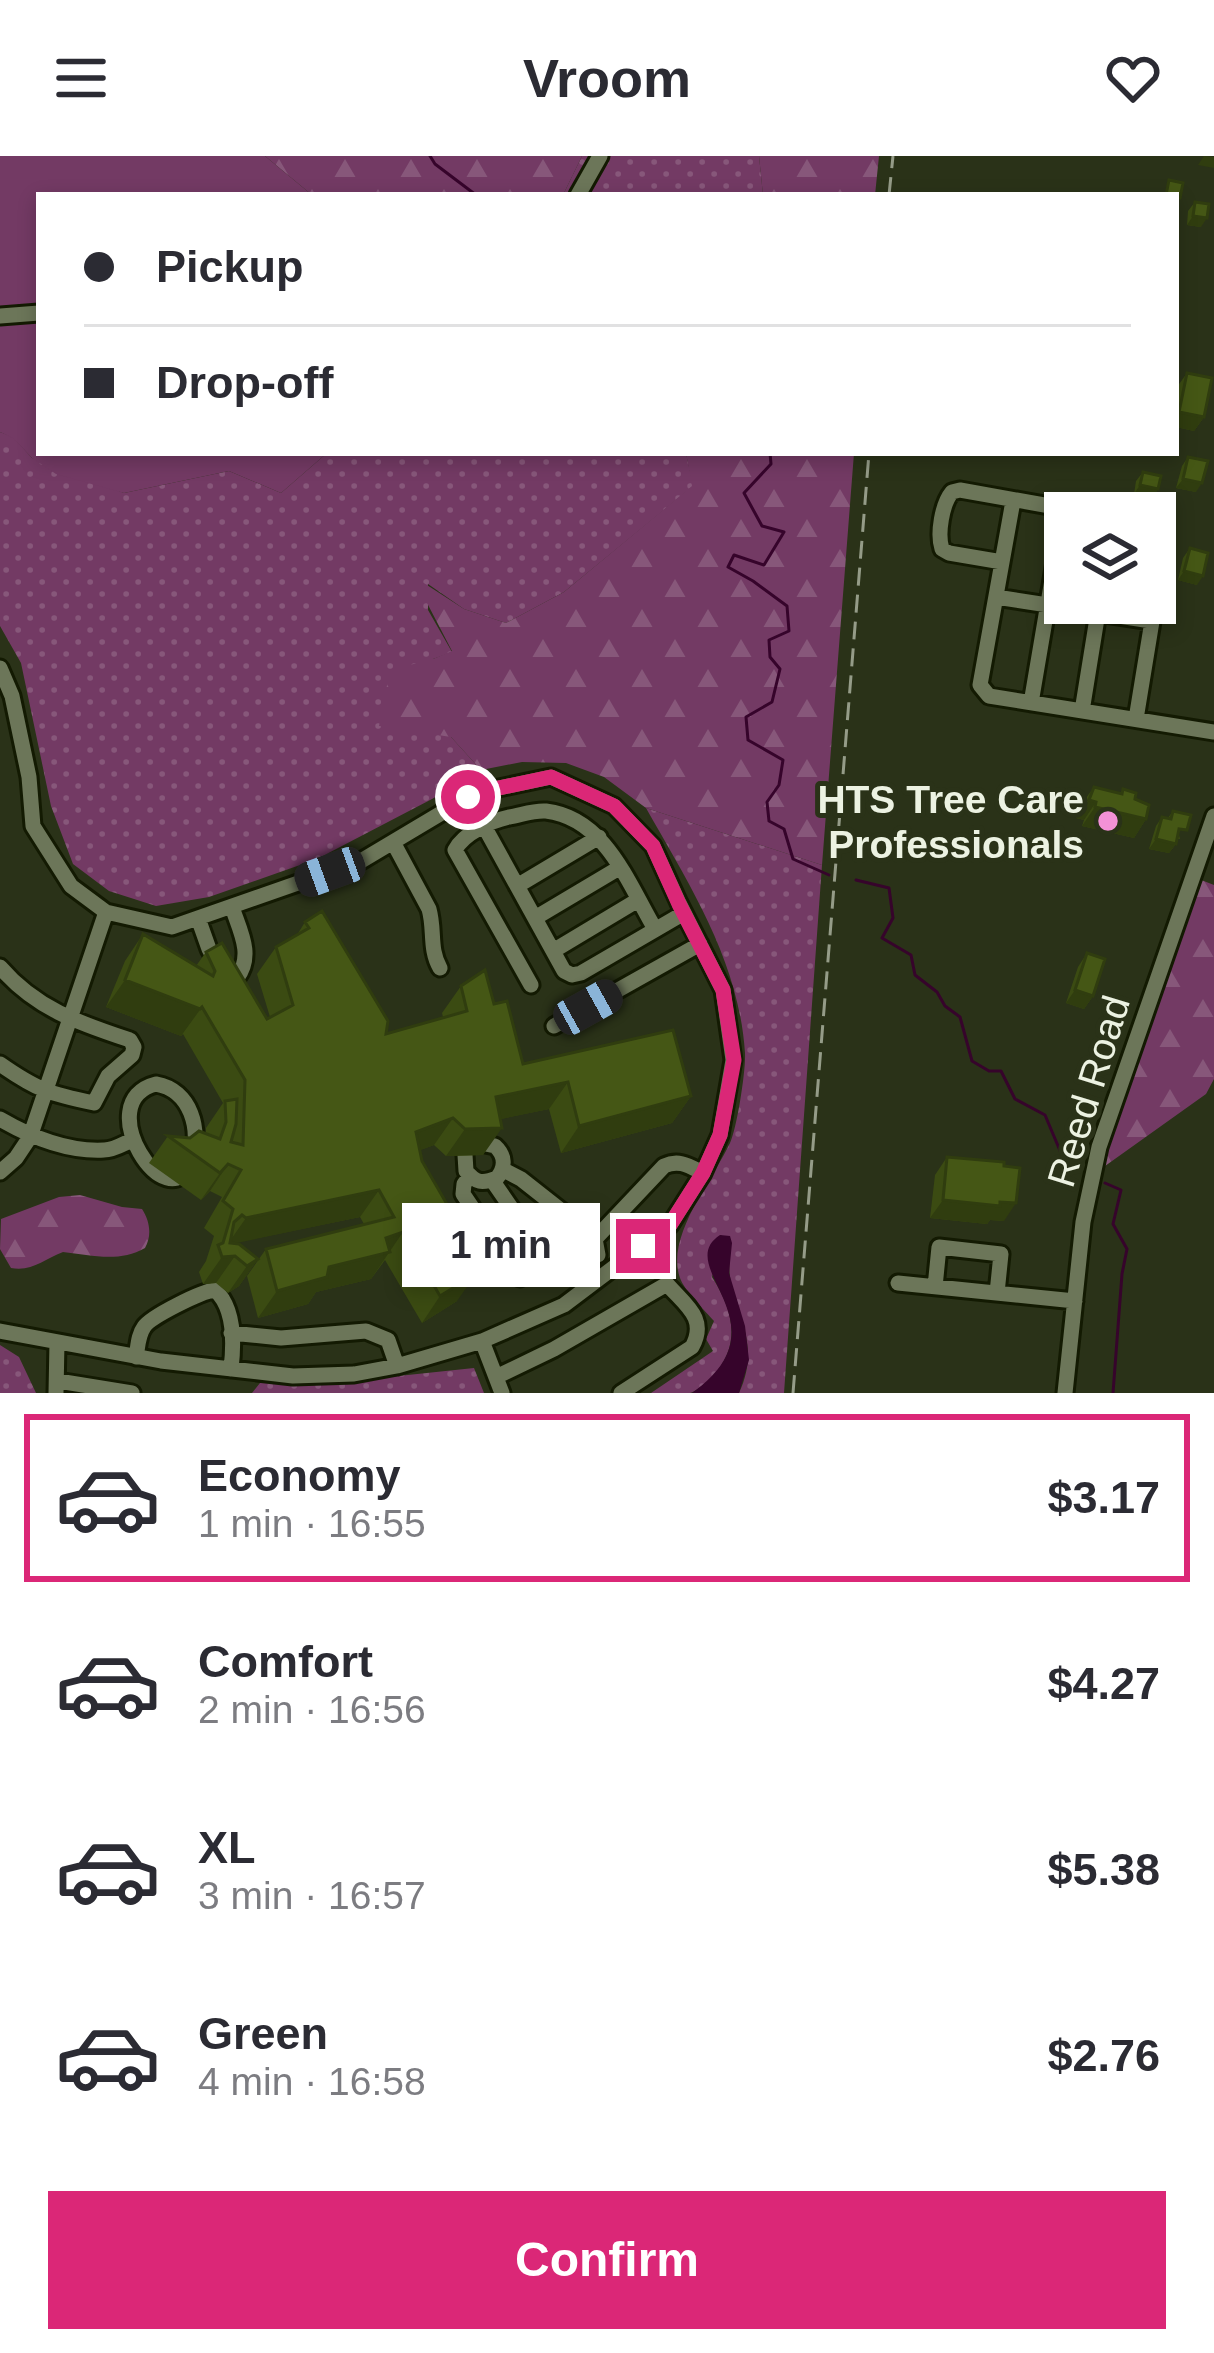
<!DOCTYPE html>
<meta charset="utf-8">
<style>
body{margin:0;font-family:Arial,sans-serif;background:#f7f7f7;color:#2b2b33;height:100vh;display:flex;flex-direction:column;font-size:45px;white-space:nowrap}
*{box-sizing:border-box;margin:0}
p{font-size:39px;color:#7c7c81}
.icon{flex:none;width:66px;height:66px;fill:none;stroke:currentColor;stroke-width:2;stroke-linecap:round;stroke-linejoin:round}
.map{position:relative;height:1237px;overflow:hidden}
.sheet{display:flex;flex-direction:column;background:#fff;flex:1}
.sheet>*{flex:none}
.guide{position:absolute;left:36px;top:36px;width:1143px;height:264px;border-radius:0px;box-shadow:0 6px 18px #0003;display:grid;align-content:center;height:264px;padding:0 48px;background:#fff}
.buttons{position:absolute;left:1044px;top:336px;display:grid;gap:24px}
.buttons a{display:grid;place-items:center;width:132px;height:132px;border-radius:0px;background:#fff;box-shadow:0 6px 18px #0003;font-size:60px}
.end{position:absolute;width:54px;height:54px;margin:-27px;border:15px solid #db2777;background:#fff;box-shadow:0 0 0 6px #fff}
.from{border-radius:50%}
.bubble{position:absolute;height:84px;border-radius:0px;background:#fff;box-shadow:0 6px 18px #0003;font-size:39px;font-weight:800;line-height:84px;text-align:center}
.car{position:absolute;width:36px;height:72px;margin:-36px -18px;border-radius:15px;box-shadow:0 0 9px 3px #0007;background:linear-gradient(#222 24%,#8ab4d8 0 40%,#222 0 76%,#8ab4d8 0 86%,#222 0)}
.guide b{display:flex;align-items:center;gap:42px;height:114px;font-size:45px}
.guide b+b{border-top:3px solid #e1e1e2}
.guide i{width:30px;height:30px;background:#2b2b33}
ul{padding:21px 0 0;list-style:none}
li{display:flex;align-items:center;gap:36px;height:168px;margin:0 24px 18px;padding:0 24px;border:6px solid transparent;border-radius:0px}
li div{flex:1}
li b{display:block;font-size:45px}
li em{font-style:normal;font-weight:800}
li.selected{border-color:#db2777}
li>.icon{width:108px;height:108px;stroke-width:1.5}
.button{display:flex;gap:24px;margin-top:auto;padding:24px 48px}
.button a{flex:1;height:138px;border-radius:0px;background:#db2777;color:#fff;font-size:48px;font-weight:800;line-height:138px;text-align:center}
header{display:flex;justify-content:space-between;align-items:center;height:156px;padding:0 48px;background:#fff;font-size:54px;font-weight:800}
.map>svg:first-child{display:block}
.grass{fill:url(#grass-dots)}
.forest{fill:url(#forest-firs)}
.green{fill:#733a64}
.water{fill:#36042b}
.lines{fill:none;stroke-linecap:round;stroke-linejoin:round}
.stream{stroke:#36042b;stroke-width:3}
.minor-casing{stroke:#131a02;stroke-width:21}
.minor{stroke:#6c7659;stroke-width:15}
.rail{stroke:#959c88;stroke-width:3;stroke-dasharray:18 9;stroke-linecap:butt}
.wall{fill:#3b4b12}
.shaded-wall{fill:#303d0f}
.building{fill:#455715;stroke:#303d0f;stroke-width:3}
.route{stroke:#db2777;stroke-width:15}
.poi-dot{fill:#f391d6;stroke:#2a3218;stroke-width:4.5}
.labels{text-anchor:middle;stroke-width:10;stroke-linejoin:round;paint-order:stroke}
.poi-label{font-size:39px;font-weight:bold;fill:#ecf2e2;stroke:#2a3218;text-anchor:end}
.street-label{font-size:39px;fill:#ecf2e2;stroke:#2a3218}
</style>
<header><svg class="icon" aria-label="menu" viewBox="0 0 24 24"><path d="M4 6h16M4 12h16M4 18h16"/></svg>Vroom<svg class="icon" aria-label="heart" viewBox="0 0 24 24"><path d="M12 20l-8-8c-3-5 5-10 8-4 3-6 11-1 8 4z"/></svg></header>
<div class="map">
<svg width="1214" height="1237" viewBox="0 0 1214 1237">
<defs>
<pattern id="grass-dots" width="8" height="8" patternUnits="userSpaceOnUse" patternTransform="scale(3)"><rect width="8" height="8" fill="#733a64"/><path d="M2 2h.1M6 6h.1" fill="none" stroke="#87577a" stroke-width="1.8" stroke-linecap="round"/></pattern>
<pattern id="forest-firs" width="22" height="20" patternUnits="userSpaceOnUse" patternTransform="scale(3)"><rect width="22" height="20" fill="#733a64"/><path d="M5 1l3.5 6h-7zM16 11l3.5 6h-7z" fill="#87577a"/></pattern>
</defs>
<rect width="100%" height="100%" fill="#2a3218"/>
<path class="grass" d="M582,0h177l4,39h-200z
M0,276l13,5 19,21 92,35 105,-22 52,22 46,-40h359l7,33 -129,106 -58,31 -42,-14 -36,-25v26l24,42 -19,7 18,78 30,33 -49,29 -115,60 -108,38 -53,9 -47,-15 -36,-27 -22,-58 -30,-143 -21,-37z
M646,652l176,57 -38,528h-45c28,-61 -19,-90 -8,-144l-10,-14 -9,42c21,33 30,67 1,99 -5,5 -16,15 -23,17 -11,0 -28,0 -39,0l62,-42 -7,-12 8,-18c-9,-10 -30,-31 -34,-43 -15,-41 33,-99 50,-135 7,-15 16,-73 15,-90 -6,-92 -55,-167 -99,-245z
M0,1189l19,12 17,36h-36z
M474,1212l10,25h-232l8,-10 110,-4z"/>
<path class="forest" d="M265,0h317l-19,39h-251z
M759,0h120l-4,39h-112z
M686,297h168l-32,412 -176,-57 -42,-31 -38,-14 -44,-1 -41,8 -30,-33 -72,-11 11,-56 43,-11 19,-8 -39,-75 51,33 42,14 58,-31 128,-106z
M1196,722l18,7v194l-8,15 -115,82z
M80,1039l42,12 20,2c8,12 10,27 3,39 -26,15 -54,7 -82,4 -19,7 -31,20 -52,16l-11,-19 1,-30 58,-22z"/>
<path class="green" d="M0,0h265l47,39h-273v258h288l-46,40 -52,-22 -105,22 -68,-19 -24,-16 -19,-20 -13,-6z"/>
<path class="water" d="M720,1079l10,1 2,7 -3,30 16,53 4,34 -10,33h-47c97,-69 -21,-126 28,-158z"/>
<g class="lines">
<path class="stream" d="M430,0l5,8 41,31
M770,297l1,11 -27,29 18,33 22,6 -20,33 -30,-10 -6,12 25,14 34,25 2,25 -20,9 1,17 10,12 -8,33 -26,15 2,23 35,20 -4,25 -12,17 2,19 15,8 9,30 36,16
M856,724l33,8 4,30 -11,20 29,17 4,20 22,17 8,14 15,11 12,44 17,10h12l14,28 30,16 16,38 9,14 6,4
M1105,1027l16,7 -8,34 14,25 -5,25 -9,119"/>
<g class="minor-casing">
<path id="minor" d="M578,39l22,-39
M0,160l39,-3
M1013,345l-33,184 9,11 225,36
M1155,368l10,9 -10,68
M1002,406l-53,-9 -7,-4c-5,-15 0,-45 10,-57l8,-2 129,23
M996,441l155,24
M0,512l12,28 17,81 4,49 38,60 35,26 66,15 189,-66 114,-68 76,-16 63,29 39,40 26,57 44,87 10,70 -13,75 -17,38 -33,52 -106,80 -82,36 -85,25 -43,8 -61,2 -132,-15 -161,-30
M1031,547l33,-194
M1082,555l17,-105
M1136,563l19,-116
M468,641l96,174 8,4 9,-2 103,-60
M393,686l36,67c6,21 0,40 11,59
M517,730l82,-49
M198,762l11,31 16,28 12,1c17,-23 3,-47 -5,-71
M535,762l84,-50
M553,795l85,-51
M0,811c36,42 79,56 130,73l4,7 -2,8 -24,21 -14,27c-44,-9 -57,-13 -94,-39
M531,829l-76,-135c9,-17 36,-29 54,-33 12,-2 25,-7 37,-6 59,7 82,72 109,118
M554,870l146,-82
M156,928c35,6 46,46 35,77 -22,63 -103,-60 -35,-77z
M0,963c31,18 67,33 104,31 10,0 19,-6 28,-10
M465,999l1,16c10,12 16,13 31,7 9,-11 8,-23 -2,-32l-14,-3
M502,1013l19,10 47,37 25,35
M0,1016l16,-14 14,-21 76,-225
M470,1020l-6,8 -1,10 57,84 69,-31
M492,1024l58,84
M598,1099l-3,-16 69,-73c15,-7 25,0 39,7
M898,1127l177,18
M935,1131l4,-40 62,7 -4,39
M231,1177l50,5 85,-7 22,9 9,26
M482,1185l20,52
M136,1201c2,-10 2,-22 8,-30 6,-10 58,-36 71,-37 20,18 19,54 16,79
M496,1221l58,-28 113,-65c18,21 41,34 25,63l-71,46
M58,1225l74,12
M56,1237l1,-51
M1065,1237l18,-171 16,-75 115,-331"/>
</g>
<use href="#minor" class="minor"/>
<path class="rail" d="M889,39l4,-39
M793,1237l76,-940"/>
</g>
<path class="wall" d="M1195,46l6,25 -14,-2 1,-14z
M1187,217l17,44 -10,14 -18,-4 1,-40z
M1188,301l8,35 -20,-4 6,-22z
M1143,316l15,17 -6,9 -18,-4 2,-13z
M1190,392l7,37 -19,-5 5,-22z
M1094,631l26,7 3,-5 12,10 11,20 -12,19 -52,-12 2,-6 -8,-2 5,-13z
M1173,655l7,28h-3l-1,5 -7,9 -20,-4 7,-23 6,-9 6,1z
M305,766l81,112 57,-17 -1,-4 19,-27 33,18 29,60 168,32 -19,27 -111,30 -12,-44 -49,10 -17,36 -37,1 -12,-11 -14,5 37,151 -35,22 -37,-63 -14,19 -55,13 -8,12 -50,14 -11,-42 19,-27 98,-25 -4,-7 -127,26 25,16 -19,27 -11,7 -12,-10 -13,1 -4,-12 7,-11 8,-25 -10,-8 18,-31 -12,-6 -9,9 -52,-37 19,-27 22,2 16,-4v-6l17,-25 -40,-69 -2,2 -75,-29 19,-46 18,-27 53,32 10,-14 61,67 3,-2 -13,-43 19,-27 21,-12z
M1087,797l6,43 -9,13 -18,-6 12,-36z
M947,1001l57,64 -14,-1 -3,4 -57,-6 5,-43z"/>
<path class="shaded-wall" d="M1204,0l10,1v11l-16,-3z
M1193,60l14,2 -6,9 -14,-2z
M1179,256l25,5 -10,14 -18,-4v-10z
M1183,323l19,4 -6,9 -20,-4z
M1140,329l18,4 -6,9 -18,-4z
M1184,415l19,5 -6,9 -19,-5z
M1089,644l7,2 -12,18 -8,-2z
M1095,651l51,12 -12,19 -52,-12z
M1156,683l20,5 -7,9 -20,-4z
M125,824l77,27 -21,29 -75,-29z
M1075,834l18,6 -9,13 -18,-6z
M568,926l-19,27 -72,15 19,-27z
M691,940l-19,27 -111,30 18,-27z
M453,962l-19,27 -37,14 19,-27z
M502,972l-19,27 -37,1 19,-27z
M228,1008l-18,27 -9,9 19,-27z
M379,1034l-19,27 -133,28 19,-27z
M943,1044l57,2 16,1 -12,18 -14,-1 -3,4 -57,-6z
M403,1076l-32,47 -55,13 -8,12 -50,14 19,-27 109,-53z
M235,1100l-19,27 -13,1 19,-27z
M258,1103l-19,27 -11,7 19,-27z
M476,1118l-19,27 -35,22 18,-27z"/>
<path class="building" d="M1169,24l14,3 -3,15 -4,-1v-2h-10z
M1195,46l14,2 -2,14 -14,-2z
M1187,217l25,5 -8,39 -25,-5z
M1188,301l20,4 -6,22 -19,-4z
M1143,316l18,4 -3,13 -18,-4z
M1190,392l18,5 -5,23 -19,-5z
M1094,631l28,7 1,-5 13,4 -1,6 14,6 -3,14 -51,-12 1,-5 -7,-2z
M1173,655l18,4 -4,15 -8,-1 -3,15 -20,-5 6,-22 9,2z
M322,755l66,110 -2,13 81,-23 -6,-25 24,-16 9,34 13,-3 16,63 150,-34 18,66 -112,30 -11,-44 -72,15 6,31 -37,1 -12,-11 -37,14 6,29 59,102 -5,11 -36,22 -37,-64 -17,6 4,14 -61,15 -2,10 -50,14 -11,-42 128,-32 -15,-27 -133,28 -4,-3 -8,7 -4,21 9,1 19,15 -11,7 -12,-10 -13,1 -4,-12 5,-2 10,-34 -10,-8 18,-31 -13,-6 -8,9 -52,-37 22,2 9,-7 21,8 6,-17 -1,-21 12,-2 -1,25 -5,18 12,3 2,-65 -43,-73 -2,2 -75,-29 18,-46 70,42 2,-5 -9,-19 16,-9 45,76 26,-14 -17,-58 33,-19 -4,-6z
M1087,797l18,6 -12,37 -18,-6z
M947,1001l57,5v4l16,2 -4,35 -16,-1v4l-57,-6z"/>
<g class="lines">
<path class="route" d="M468,641l7,-4 76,-16 63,29 39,40 26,58 44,86 11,70 -14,75 -17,38 -33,52 -27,21"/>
</g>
<circle class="poi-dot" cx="1108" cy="665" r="12"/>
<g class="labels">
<g class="poi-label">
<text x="1084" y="657">HTS Tree Care<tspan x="1084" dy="45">Professionals</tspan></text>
</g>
<g class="street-label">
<text transform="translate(1088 935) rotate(-73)" y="14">Reed Road</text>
</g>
</g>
</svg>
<div class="buttons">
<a><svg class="icon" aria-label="layers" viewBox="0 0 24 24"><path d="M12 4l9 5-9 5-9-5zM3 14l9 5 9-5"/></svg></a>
</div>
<i class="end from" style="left:468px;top:641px"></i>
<i class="end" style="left:643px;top:1090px"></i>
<div class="bubble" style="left:402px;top:1047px;width:198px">1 min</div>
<i class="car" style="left:330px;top:716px;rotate:250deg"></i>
<i class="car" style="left:588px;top:851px;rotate:61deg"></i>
<div class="guide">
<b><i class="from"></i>Pickup</b>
<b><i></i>Drop-off</b>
</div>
</div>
<section class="sheet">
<ul>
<li class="selected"><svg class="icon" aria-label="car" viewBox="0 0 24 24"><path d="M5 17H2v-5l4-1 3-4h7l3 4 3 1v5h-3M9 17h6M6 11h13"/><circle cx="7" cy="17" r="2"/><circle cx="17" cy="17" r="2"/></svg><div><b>Economy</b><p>1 min · 16:55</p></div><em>$3.17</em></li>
<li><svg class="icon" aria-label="car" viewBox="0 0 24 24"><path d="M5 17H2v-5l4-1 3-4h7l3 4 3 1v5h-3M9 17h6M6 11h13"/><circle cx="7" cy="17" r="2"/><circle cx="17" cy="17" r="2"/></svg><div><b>Comfort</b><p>2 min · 16:56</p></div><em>$4.27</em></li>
<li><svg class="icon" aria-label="car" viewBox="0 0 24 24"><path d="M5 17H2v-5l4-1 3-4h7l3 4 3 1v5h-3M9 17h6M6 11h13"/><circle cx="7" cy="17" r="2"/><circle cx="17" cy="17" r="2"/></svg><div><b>XL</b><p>3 min · 16:57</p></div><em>$5.38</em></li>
<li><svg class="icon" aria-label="car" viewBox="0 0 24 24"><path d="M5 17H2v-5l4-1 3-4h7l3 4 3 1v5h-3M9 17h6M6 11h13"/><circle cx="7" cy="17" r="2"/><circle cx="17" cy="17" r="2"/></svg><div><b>Green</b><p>4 min · 16:58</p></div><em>$2.76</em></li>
</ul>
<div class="button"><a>Confirm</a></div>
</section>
